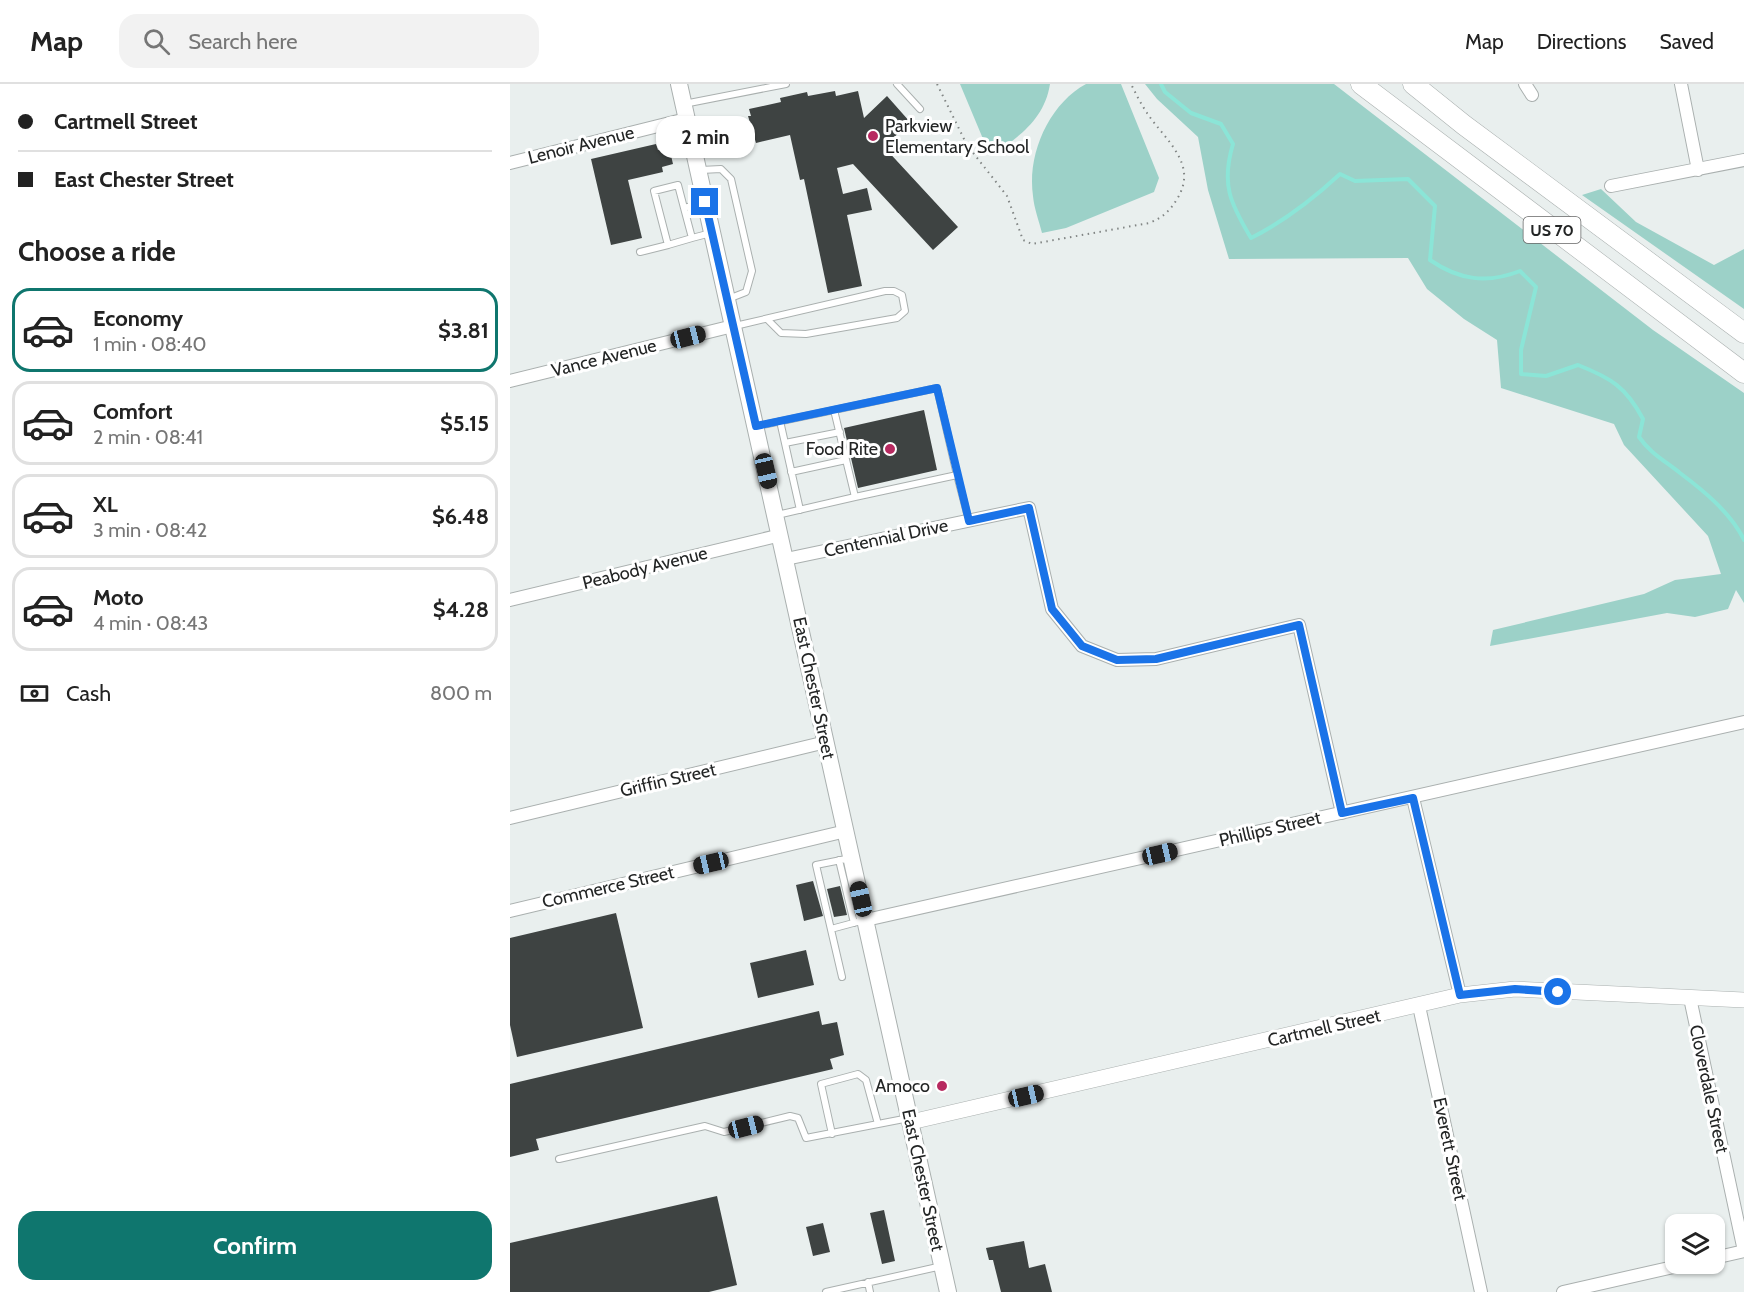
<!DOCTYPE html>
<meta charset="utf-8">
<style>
body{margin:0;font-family:Cabin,sans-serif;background:#f2f2f2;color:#222;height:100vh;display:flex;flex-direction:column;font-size:22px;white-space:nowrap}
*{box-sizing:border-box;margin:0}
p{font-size:20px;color:#767676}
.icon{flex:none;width:33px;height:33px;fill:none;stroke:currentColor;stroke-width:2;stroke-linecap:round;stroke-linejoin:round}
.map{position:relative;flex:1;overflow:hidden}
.side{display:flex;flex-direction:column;background:#fff;width:510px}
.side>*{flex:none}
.top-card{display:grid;align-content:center;height:132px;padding:0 18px;background:#fff}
.controls{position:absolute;left:1155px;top:1130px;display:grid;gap:12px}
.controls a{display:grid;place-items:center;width:60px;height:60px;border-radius:12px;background:#fff;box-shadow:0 2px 4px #0004;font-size:30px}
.end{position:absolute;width:27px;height:27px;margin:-14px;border:8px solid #1a73e8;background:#fff;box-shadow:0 0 0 3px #fff}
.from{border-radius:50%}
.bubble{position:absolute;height:42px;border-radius:18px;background:#fff;box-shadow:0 2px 4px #0004;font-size:20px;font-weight:700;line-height:42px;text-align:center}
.car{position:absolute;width:18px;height:36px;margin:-18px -9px;border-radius:8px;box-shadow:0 0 4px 2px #0007;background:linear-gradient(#222 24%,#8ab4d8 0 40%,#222 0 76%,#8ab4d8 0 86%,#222 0)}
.top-card b{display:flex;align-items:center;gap:21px;height:57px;font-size:22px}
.top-card b+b{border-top:2px solid #e0e0e0}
.top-card i{width:15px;height:15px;background:#222}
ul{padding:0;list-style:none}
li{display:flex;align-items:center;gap:18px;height:84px;margin:0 12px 9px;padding:0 6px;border:3px solid #e0e0e0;border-radius:18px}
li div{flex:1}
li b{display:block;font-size:22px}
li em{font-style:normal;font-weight:700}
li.current{border-color:#0f766e}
li>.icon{width:54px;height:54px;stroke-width:1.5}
h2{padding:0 18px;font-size:27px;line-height:72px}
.pay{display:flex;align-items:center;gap:15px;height:66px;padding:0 18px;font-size:22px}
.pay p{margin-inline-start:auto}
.cta{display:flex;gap:12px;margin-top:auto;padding:12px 18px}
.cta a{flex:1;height:69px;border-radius:18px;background:#0f766e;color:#fff;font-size:24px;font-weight:700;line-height:69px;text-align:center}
header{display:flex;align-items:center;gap:36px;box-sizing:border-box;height:84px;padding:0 30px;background:#fff;border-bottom:2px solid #e0e0e0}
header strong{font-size:28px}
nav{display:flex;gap:33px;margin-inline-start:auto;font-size:21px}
.search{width:420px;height:54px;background:#f2f2f2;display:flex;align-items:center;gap:15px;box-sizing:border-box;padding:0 21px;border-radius:18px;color:#767676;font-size:22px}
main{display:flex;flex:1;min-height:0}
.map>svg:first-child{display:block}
.green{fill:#9cd1c8}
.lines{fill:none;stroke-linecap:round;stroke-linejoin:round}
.stream{stroke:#8be5d7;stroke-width:4}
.building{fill:#3e4342}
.service-casing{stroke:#aab0af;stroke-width:8}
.minor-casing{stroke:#aab0af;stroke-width:14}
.tertiary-casing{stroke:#aab0af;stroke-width:16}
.secondary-casing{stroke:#aab0af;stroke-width:18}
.trunk-casing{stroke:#aab0af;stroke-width:21}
.path{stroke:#818584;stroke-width:2;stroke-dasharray:1.5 4.5;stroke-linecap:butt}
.service{stroke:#fff;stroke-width:6}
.minor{stroke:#fff;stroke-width:12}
.tertiary{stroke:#fff;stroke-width:15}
.secondary{stroke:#fff;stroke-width:16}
.trunk{stroke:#fff;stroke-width:20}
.route{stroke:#1a73e8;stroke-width:8}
.poi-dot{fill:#b72a60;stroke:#fff;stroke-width:2}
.labels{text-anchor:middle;stroke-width:6;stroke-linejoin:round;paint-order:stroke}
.shield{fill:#fff;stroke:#656666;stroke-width:1.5}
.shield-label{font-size:16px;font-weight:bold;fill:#232525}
.poi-label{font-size:18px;fill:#232525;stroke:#fff;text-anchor:end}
.street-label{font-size:18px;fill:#232525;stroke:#fff}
</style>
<header>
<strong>Map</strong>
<div class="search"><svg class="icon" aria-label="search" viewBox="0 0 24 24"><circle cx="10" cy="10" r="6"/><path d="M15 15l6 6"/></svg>Search here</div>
<nav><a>Map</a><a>Directions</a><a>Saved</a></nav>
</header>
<main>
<section class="side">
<div class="top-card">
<b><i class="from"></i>Cartmell Street</b>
<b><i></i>East Chester Street</b>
</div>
<h2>Choose a ride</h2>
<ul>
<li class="current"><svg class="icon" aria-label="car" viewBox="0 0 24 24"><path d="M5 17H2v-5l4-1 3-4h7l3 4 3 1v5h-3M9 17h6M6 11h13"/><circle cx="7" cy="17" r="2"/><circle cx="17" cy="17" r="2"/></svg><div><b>Economy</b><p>1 min · 08:40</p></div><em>$3.81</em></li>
<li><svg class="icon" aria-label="car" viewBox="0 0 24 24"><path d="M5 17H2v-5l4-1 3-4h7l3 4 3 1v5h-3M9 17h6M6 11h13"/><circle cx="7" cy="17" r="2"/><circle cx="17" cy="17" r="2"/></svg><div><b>Comfort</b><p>2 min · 08:41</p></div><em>$5.15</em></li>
<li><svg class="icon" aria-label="car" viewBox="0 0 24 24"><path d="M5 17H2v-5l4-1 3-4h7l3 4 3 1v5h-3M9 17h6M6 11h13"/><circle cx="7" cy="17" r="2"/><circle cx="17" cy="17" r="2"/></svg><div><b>XL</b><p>3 min · 08:42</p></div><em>$6.48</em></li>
<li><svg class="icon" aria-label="car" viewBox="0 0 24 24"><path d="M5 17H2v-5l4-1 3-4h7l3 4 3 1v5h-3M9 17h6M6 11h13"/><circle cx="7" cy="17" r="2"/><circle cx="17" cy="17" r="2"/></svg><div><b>Moto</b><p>4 min · 08:43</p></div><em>$4.28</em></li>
</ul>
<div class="pay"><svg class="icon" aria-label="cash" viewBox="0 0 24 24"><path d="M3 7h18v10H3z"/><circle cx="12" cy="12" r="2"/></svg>Cash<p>800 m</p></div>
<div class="cta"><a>Confirm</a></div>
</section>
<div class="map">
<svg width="1234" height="1208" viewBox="0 0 1234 1208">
<rect width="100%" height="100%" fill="#e9efee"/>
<path class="green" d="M450,0h90c-5,33 -29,52 -55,69l-9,-7z
M576,0h35l38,94 -5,14 -88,36 -24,5c-3,-12 -8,-25 -9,-37 -6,-42 16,-92 53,-112z
M635,0h189l319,246 91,63v210l-8,-13 -8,19 -33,8 -28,-4 -177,33 3,-16 151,-36 31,-14 46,-6 -13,-38 -84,-91 -10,-21 -113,-36 -4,-48 -33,-21 -37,-30 -19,-31 -179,1 -21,-69 -10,-53 -41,-38z
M1091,105l35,33 78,43 30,-16v60l-162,-114z"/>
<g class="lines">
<path class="stream" d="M651,0l4,8 26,21 30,11 12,20c-12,40 -3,59 18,94 34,-17 62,-39 89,-64l15,7 53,-2 27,27 -5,54c29,20 57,24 90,11l16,16 -15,63v24l25,2 32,-11c33,13 48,22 65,54l-4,18c11,16 26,24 41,36 24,18 51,40 64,67"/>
</g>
<path class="building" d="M325,7l1,5 22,-5 6,27 23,-22 23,26 -26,25 74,80 -25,23 -80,-86 -16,4 6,26 24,-6 5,22 -25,5 15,71 -34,7 -24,-114 -4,1 -10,-45 -34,8 -8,-27h3l-2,-7 32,-7 -1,-4 27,-6 1,4z
M146,60l2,6 11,-3 4,17 -11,3 1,5 -35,8 14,58 -31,7 -20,-86z
M414,326l13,60 -79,18 -14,-60z
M303,797l10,35 -19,5 -8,-36z
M330,802l7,29 -13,2 -7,-28z
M106,829l27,115 -126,29 -7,-32v-87z
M296,866l8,35 -56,13 -8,-35z
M309,927l3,14 15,-3 7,33 -14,4 3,10 -297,70 3,11 -29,7v-73z
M207,1112l20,89 -28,7h-199v-49z
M374,1126l11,51 -13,3 -12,-51z
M313,1139l7,29 -17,4 -7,-29z
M514,1157l5,27 16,-4 7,28h-51l-8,-32h-4l-3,-12z"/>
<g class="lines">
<g class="service-casing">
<path id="service" d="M387,0l23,25
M174,20l102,-20
M191,86l20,-1 10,10 21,92 -6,21 -18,7
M174,124l8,30 -24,7 -14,-54 24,-6 6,23 20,-6
M182,154l19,-5
M130,168l28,-7
M225,242l150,-35h9l8,4 3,16 -8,7 -91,16 -25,-1 -13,-13
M324,326l103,-22 20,87
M270,337l20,89
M248,342l76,-16 21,87 -78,18
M275,359l55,-11
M281,388l55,-12
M345,413l102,-22 12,46
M329,776l15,63
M321,845l26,-7
M332,893l-26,-112 35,-7
M322,1050l-11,-50 37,-10 8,6 12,44
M49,1075l146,-33 19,6 66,-16 8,2 8,20 103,-20
M358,1198l2,10
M316,1208l116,-26"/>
</g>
<g class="minor-casing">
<path id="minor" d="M1015,0l7,11
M1171,0l17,86
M0,79l176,-44
M1101,102l133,-26
M0,297l223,-55
M276,475l243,-51 23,101 30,37 35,14 39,-1 143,-34 43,188
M0,516l271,-65
M903,714l47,197
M0,734l316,-76
M0,827l336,-80
M356,836l878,-198
M1180,914l54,253
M909,922l62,286
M1204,1174l30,-7
M1053,1208l128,-29"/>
</g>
<g class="tertiary-casing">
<path id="tertiary" d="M401,1038l549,-127 55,-6 229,11"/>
</g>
<g class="secondary-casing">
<path id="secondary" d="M169,0l269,1208"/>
</g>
<g class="trunk-casing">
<path id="trunk" d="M851,0l383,289
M903,0l51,41 280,208"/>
</g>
<path class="path" d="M427,0l30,61 40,51 16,44 9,4 117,-21c13,-5 21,-12 28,-24 22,-35 -12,-59 -30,-86 -6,-9 -11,-19 -16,-29"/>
<use href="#service" class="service"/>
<use href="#minor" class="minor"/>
<use href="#tertiary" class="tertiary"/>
<use href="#secondary" class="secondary"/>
<use href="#trunk" class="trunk"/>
</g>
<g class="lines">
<path class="route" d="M195,118l51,224 181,-38 32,133 60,-13 23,101 30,37 35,14 39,-1 143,-34 43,188 71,-15 47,197 55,-6 43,3"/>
</g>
<g class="poi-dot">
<circle cx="363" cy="52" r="6"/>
<circle cx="380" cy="365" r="6"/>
<circle cx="432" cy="1002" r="6"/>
</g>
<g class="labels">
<rect class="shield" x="1013.5" y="133" width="57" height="26" rx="4.5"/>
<g class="shield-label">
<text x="1042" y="152">US 70</text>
</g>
<g class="poi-label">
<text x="375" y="48" text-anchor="start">Parkview<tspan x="375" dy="21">Elementary School</tspan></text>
<text x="368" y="371">Food Rite</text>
<text x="420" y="1008">Amoco</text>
</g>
<g class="street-label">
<text transform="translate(71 61) rotate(-14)" y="6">Lenoir Avenue</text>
<text transform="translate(94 274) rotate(-14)" y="6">Vance Avenue</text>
<text transform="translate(376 454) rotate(-12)" y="6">Centennial Drive</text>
<text transform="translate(135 484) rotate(-14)" y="6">Peabody Avenue</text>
<text transform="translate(304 604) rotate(78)" y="6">East Chester Street</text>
<text transform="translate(158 696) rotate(-13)" y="6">Griffin Street</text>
<text transform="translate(760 745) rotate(-13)" y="6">Phillips Street</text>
<text transform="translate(98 803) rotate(-13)" y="6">Commerce Street</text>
<text transform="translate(814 944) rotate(-13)" y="6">Cartmell Street</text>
<text transform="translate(1199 1005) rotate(78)" y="6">Cloverdale Street</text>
<text transform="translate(940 1065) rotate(78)" y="6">Everett Street</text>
<text transform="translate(413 1096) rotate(78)" y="6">East Chester Street</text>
</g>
</g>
</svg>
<div class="controls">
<a><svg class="icon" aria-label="layers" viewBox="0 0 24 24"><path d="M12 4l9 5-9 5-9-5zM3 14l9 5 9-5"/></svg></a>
</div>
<i class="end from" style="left:1048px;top:908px"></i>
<i class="end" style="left:195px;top:118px"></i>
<div class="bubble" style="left:146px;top:32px;width:99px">2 min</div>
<i class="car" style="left:178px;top:253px;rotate:76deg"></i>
<i class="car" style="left:256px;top:387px;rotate:167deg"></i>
<i class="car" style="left:650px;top:770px;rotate:77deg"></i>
<i class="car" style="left:201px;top:779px;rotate:257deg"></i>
<i class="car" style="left:351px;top:815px;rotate:347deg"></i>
<i class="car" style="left:516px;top:1012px;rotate:77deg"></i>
<i class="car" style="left:236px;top:1043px;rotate:76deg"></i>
</div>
</main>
